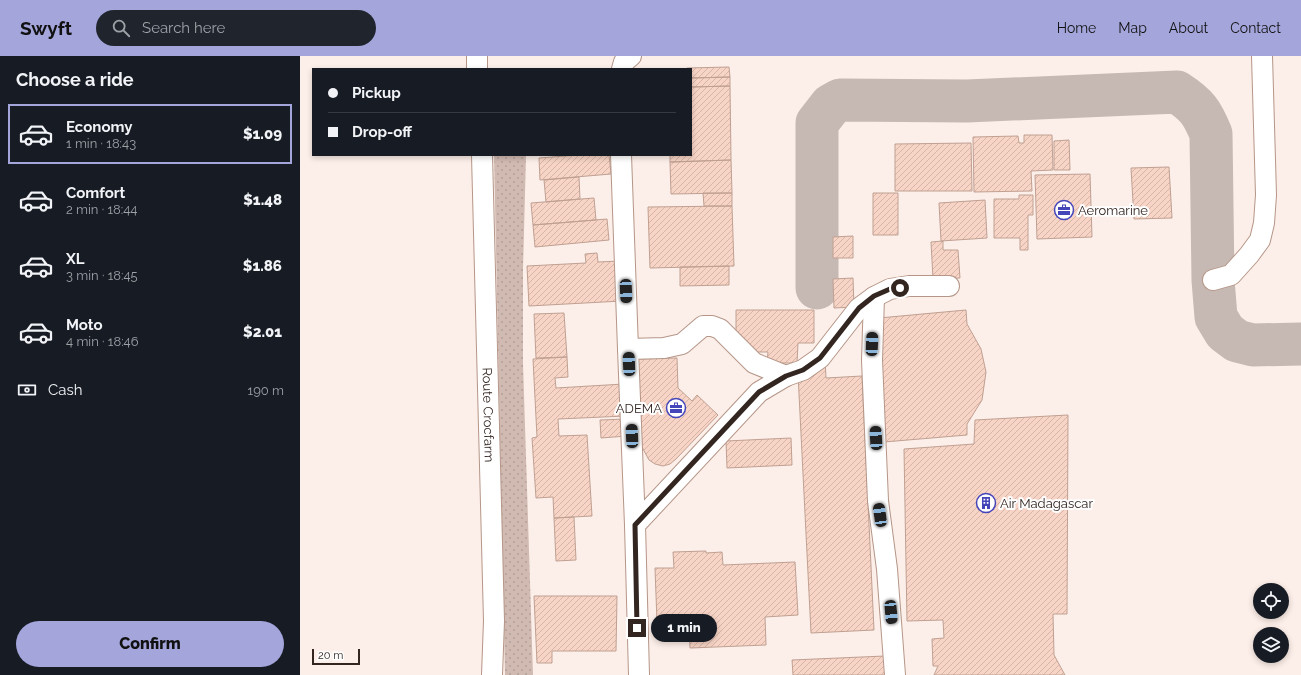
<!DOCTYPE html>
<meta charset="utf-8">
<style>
body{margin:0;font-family:Raleway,sans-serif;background:#20242c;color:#f1f3f6;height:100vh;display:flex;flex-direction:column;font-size:15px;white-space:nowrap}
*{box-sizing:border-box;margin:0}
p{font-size:13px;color:#9ea1a6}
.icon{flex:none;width:22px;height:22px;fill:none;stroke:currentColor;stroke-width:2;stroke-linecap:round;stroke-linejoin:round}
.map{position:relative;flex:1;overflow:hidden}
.side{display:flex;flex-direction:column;background:#171b24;width:300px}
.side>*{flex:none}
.banner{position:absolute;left:12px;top:12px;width:380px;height:88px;border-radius:0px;box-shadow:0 2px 6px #0003;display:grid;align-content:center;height:88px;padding:0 16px;background:#171b24}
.buttons{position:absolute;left:953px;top:527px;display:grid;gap:8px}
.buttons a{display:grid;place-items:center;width:36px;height:36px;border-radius:50%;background:#171b24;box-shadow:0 2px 6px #0003;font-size:20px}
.scale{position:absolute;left:12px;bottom:10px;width:48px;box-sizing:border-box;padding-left:4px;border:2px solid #332621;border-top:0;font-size:11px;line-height:14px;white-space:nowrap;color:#332621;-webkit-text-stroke:3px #fefefe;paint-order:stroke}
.end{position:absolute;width:18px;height:18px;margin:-9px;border:5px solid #332621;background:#fff;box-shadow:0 0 0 2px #fff}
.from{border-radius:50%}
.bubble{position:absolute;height:28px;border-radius:14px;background:#171b24;box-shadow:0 2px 6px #0003;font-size:13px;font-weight:800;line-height:28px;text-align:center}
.car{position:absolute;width:12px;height:24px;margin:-12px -6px;border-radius:5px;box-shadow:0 0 3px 1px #0007;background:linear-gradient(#222 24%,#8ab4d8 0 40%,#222 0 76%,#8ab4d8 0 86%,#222 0)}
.banner b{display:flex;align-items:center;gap:14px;height:38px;font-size:15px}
.banner b+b{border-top:1px solid #363941}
.banner i{width:10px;height:10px;background:#f1f3f6}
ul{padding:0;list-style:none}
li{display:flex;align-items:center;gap:12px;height:60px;margin:0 8px 6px;padding:0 8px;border:2px solid transparent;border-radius:0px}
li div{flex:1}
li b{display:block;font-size:15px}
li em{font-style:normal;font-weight:800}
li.selected{border-color:#a4a5db}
li>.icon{width:36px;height:36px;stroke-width:1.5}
h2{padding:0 16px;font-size:18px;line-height:48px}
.pay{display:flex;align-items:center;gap:10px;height:44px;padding:0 16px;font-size:15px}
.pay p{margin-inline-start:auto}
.button{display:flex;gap:8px;margin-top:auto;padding:8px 16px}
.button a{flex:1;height:46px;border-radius:24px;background:#a4a5db;color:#111;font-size:16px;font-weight:800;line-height:46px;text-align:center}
header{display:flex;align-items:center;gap:24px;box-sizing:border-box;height:56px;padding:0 20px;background:#a4a5db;color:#111}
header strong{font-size:19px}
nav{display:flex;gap:22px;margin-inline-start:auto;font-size:14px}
.search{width:280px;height:36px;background:#20242c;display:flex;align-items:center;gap:10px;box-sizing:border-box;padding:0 14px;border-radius:22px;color:#9ea1a6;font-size:15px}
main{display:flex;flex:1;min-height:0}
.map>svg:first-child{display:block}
.grass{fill:url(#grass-dots)}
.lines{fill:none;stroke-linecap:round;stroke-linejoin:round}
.taxiway{stroke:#c6b8b2;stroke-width:43}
.building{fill:url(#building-hatch);stroke:#c0a092}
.minor-casing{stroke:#b59688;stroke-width:22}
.minor{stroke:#fff;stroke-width:20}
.route{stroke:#332621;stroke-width:5}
.labels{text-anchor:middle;stroke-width:4;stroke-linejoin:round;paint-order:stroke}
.poi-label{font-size:13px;fill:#332621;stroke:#fefefe;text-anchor:start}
.street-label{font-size:13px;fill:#332621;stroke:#fefefe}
</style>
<header>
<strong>Swyft</strong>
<div class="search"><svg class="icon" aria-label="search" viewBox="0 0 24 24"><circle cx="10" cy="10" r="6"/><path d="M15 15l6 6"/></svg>Search here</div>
<nav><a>Home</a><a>Map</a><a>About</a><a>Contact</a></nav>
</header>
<main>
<section class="side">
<h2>Choose a ride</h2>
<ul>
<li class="selected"><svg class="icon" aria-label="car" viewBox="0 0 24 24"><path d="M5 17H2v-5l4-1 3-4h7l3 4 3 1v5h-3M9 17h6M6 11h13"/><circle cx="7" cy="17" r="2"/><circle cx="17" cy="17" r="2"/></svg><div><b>Economy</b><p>1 min · 18:43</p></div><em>$1.09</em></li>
<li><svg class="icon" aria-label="car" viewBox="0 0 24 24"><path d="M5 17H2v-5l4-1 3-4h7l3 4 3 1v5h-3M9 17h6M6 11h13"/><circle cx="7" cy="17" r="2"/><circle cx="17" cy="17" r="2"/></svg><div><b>Comfort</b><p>2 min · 18:44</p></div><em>$1.48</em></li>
<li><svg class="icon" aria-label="car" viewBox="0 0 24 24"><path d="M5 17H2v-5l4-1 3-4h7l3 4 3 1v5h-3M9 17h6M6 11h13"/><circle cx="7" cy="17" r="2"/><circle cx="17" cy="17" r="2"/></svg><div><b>XL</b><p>3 min · 18:45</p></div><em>$1.86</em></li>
<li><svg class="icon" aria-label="car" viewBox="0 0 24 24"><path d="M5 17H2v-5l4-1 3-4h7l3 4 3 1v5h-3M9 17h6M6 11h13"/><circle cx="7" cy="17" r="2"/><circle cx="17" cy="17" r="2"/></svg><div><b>Moto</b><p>4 min · 18:46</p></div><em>$2.01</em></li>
</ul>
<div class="pay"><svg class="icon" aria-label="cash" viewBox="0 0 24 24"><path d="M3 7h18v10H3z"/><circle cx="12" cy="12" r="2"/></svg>Cash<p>190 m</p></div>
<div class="button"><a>Confirm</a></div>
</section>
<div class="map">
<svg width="1001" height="619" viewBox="0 0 1001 619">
<defs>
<pattern id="grass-dots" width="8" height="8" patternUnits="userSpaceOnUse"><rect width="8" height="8" fill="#d0bab1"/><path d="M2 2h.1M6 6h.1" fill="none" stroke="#b3a098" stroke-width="1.8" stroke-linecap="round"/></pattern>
<pattern id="building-hatch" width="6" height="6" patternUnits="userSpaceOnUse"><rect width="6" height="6" fill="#f7d4c5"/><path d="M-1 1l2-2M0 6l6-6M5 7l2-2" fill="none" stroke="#d4b6a9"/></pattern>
</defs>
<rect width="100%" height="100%" fill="#fceee8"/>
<path class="grass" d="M194,99h32l-3,114v95l10,311h-28z"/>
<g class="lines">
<path class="taxiway" d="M517,232v-165l14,-18 9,-5 127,1 210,-9c20,13 25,20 34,42l2,146 3,37 9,15 12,9 16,4 48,-1"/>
</g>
<path class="building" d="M429,11l1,10 -39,1v-9h-4v-1z
M430,21v9l-39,1v-9z
M430,30l1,74 -61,2v-7h21v-68z
M724,79h28l1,35 -22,1 1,20 -58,1 -1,-55 45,-1 1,7h5z
M769,84l1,30h-16v-29z
M671,87l1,48h-77v-47z
M278,99h31l2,19 -71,6 -1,-22z
M431,104l1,33 -61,1 -1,-32z
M869,111l3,51 -38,1 -3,-51z
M790,118l2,63 -55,2 -2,-64z
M279,121l1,22 -34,3 -2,-22z
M403,137h29v13h-28z
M573,137h25v42h-25z
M719,139h14v20h-5v35h-8v-12h-26v-39h25z
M294,142l2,22 -63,5 -2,-22z
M685,144l2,38 -46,3 -2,-38z
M432,150l2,60 -84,2 -2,-61z
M307,163l2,21 -74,7 -2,-22z
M553,180v22h-20v-21z
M643,185v9h15l2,28 -27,1 -2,-37z
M297,197l1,9 22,-1 2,40 -93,5 -2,-40 59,-3 -1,-9z
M429,210v19l-49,1v-19z
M553,222l1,29 -20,1 -1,-29z
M436,254h78v33h-16l-1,20h-30l1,-11h-17l-15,-17z
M666,254l1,14 14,25 5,23 -4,28 -15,24v11l-83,7 -5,-124z
M264,257l3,44 -31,1 -2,-44z
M267,301l1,20 -13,1 1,10 68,-4 2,32 -68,3 1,17 28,-1 5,81 -38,2 -1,-21 -17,1 -4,-60 5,-1 -4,-78z
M377,302l1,30 14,13 5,-6 21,20 -42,44 -6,5 -7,2 -8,-2 -6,-4 -7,-13 -4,-88z
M525,303l1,19 36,-2 12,254 -63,3 -13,-259z
M768,359l-1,199h-14l1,41 11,20h-131l4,-9h-5l-1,-27 12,-1 -1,-18 -36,1 -3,-172 70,-5 1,-24z
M326,363l1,17 -26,2 -1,-18z
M491,382l1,27 -65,3 -1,-27z
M274,461l2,43 -20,1 -2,-43z
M406,495v2l16,-1 1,13 72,-3 3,53 -33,2 1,28 -76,3 -1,-28 -32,2 -2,-54h19l-1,-16z
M234,540h83l-1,55h-64v12h-15z
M585,600l1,19h-93l-1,-15z"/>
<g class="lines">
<g class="minor-casing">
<g id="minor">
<path d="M177,0v13"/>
<path d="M322,13l2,-7 7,-6"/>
<path id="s1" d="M182,99l12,466 -2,54"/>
<path d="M321,99l7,194"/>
<path d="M913,224l18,-5 18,-20 11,-15 4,-17 2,-28 -4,-139"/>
<path d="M574,241l-2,63 6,141 9,68 8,106"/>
<path d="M335,469l-7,-176 36,-1 18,-4 21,-18h9l8,3 34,34 32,13"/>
<path d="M339,619l-4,-150 124,-133 27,-16 17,-6 17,-12 39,-50 15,-11 16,-8 19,-3h40"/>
</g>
</g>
<use href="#minor" class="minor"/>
</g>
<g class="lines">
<path class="route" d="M337,572l-2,-103 124,-133 27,-16 17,-6 17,-12 39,-50 15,-12 16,-7 10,-1"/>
</g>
<defs>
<g id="office-ring" transform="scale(1)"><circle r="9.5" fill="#fefefe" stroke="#4545ba" stroke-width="1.5"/><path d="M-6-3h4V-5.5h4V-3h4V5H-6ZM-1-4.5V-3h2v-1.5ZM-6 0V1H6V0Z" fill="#4545ba"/></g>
<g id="building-ring" transform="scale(1)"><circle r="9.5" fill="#fefefe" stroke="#4545ba" stroke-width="1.5"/><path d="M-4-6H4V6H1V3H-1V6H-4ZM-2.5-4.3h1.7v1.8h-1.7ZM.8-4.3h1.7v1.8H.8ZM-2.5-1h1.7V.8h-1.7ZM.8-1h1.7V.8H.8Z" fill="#4545ba"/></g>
</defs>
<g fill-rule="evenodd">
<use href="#office-ring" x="764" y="154"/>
<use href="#office-ring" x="376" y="352"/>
<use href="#building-ring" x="686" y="447"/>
</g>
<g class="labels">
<g class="poi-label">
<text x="778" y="159">Aeromarine</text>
<text x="362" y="357" text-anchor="end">ADEMA</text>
<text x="700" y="452">Air Madagascar</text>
</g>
<g class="street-label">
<text dy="5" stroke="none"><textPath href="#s1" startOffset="260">Route Crocfarm</textPath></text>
</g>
</g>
</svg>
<div class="buttons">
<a><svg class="icon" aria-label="locate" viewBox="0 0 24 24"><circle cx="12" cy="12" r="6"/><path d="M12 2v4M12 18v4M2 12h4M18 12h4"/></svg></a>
<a><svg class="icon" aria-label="layers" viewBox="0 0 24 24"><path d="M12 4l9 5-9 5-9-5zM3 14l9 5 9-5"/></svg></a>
</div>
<div class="scale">20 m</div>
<i class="end from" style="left:600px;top:232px"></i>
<i class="end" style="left:337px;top:572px"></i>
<div class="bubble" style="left:351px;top:558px;width:66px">1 min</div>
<i class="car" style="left:326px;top:235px;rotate:178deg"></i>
<i class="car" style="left:572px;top:288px;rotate:2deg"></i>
<i class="car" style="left:329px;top:308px;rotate:358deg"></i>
<i class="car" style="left:332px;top:380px;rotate:358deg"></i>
<i class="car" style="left:576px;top:382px;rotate:357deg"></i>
<i class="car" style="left:580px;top:459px;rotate:352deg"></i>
<i class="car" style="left:591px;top:556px;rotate:175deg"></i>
<div class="banner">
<b><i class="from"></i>Pickup</b>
<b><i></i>Drop-off</b>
</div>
</div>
</main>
